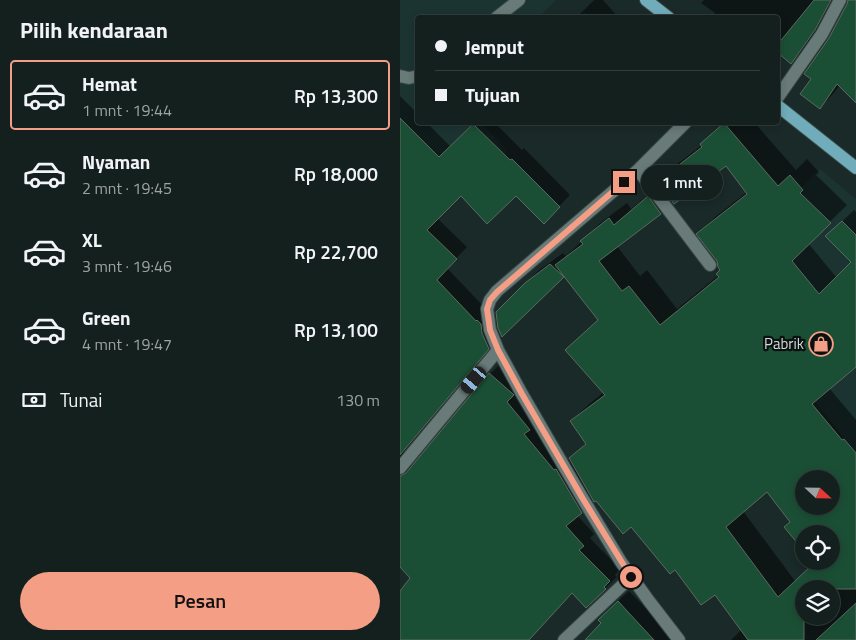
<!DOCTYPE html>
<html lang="id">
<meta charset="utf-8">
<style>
body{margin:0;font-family:"Titillium Web",sans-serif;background:#212d2b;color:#f1f3f6;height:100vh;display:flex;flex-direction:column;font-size:19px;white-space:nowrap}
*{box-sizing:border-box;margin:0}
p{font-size:16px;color:#9da3a4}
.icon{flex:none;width:28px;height:28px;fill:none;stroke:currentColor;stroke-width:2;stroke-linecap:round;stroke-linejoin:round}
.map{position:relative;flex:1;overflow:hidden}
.panel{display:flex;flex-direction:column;background:#14201e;width:400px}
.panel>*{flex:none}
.hud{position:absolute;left:15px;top:15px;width:365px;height:110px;border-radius:5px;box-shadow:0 2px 8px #0003,0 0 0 1px #333e3c;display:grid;align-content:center;height:110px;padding:0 20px;background:#14201e}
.needle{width:32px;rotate:112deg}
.controls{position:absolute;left:395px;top:470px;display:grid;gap:10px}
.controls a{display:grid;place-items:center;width:45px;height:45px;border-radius:50%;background:#14201e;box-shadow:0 2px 8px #0003,0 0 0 1px #333e3c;font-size:25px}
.end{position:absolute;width:22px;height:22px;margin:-11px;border:6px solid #f49e86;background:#111;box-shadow:0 0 0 2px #111}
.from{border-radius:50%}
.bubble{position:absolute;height:35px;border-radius:18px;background:#14201e;box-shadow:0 2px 8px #0003,0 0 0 1px #333e3c;font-size:16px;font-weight:600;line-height:35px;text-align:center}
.car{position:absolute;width:15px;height:30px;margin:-15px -8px;border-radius:6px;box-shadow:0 0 4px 1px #0007;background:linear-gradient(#222 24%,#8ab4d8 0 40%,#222 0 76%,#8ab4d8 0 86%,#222 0)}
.hud b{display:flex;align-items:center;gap:18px;height:48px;font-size:19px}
.hud b+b{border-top:1px solid #333e3c}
.hud i{width:12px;height:12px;background:#f1f3f6}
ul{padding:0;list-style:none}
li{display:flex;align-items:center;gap:15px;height:70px;margin:0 10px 8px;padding:0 10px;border:2px solid transparent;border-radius:5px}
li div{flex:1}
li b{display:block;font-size:19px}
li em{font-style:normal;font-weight:600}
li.on{border-color:#f49e86}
li>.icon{width:45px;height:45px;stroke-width:1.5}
h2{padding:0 20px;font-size:22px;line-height:60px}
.pay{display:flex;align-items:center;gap:12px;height:55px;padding:0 20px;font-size:19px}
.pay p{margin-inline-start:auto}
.primary-button{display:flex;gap:10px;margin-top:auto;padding:10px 20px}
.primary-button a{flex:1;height:58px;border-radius:30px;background:#f49e86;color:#111;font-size:20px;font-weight:600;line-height:58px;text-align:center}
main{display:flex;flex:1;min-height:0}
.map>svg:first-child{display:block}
.built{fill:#1b3432}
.shadow{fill:#0007;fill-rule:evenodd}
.building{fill:#1b4f35;stroke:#5c6a61;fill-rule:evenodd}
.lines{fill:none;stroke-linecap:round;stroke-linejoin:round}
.lane-casing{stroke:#394645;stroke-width:14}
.street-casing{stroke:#394645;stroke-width:14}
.primary-casing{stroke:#394645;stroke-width:14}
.lane{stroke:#687b79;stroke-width:12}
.street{stroke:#687b79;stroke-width:12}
.primary{stroke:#70acba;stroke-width:12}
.route{stroke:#f49e86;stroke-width:6}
.labels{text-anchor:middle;stroke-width:4.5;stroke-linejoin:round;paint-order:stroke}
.poi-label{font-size:15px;fill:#d1dbda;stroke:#0a1110;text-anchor:end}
</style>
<main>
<section class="panel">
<h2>Pilih kendaraan</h2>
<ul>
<li class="on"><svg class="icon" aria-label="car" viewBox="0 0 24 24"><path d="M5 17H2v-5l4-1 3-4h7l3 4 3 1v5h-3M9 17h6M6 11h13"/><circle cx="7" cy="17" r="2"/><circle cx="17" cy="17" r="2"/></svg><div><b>Hemat</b><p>1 mnt · 19:44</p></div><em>Rp 13,300</em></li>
<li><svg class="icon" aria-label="car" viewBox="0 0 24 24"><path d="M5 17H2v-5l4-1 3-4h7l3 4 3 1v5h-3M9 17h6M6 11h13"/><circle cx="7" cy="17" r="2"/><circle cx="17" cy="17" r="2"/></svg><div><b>Nyaman</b><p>2 mnt · 19:45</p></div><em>Rp 18,000</em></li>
<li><svg class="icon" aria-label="car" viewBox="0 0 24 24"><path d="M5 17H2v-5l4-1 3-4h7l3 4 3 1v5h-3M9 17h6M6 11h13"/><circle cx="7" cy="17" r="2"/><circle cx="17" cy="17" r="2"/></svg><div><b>XL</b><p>3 mnt · 19:46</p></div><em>Rp 22,700</em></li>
<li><svg class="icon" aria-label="car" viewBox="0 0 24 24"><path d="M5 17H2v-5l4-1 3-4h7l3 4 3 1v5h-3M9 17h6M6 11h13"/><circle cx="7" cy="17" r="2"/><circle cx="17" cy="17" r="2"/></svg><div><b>Green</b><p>4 mnt · 19:47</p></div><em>Rp 13,100</em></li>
</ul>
<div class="pay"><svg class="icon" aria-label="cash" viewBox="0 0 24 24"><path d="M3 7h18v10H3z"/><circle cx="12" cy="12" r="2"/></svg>Tunai<p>130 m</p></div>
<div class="primary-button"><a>Pesan</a></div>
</section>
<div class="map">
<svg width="456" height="640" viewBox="0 0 456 640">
<rect width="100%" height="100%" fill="#1a2a28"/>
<path class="built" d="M0,0h156l-17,17 -121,1v104l64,1 25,28 -83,81 -24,-26z
M420,169l36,30v254l-117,-147 12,-67z"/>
<path class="shadow" d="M194,0h9l16,18h-43z
M304,0h132l-9,16 -23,34 -13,12 -13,-11v-33h-67l4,-5 -14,-10z
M449,0h7l-16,85 -7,9 -13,13 -8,-29 18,-39 18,-35z
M0,96l18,18v8h8l25,25 25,-25h18l28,28 2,-2 46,47 -26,27 -28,-28h-55l-24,24 30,29 -20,21 41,43 11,25 -94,114 -2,5v5l3,4 5,1h4l75,-91 11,-11 23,20 -6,7 48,70 2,-1 1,1 18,-18 -16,-21 17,-16 16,-13 -5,-73 -35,-44 -62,60 -5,-23 41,-41 25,-18 3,3 16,-15 17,-17 28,-21 4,6 30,-25 -2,-2 17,-17 26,-20 22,-23h30l42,48 11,-11 12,13 -3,3 31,30 -39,38 29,35 -8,110 27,32v220h-125l11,-11 -27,-36 -40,-25 -44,-43 -35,-26h-2l-17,16 17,19 -4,4 30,31 -5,6 2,2 -31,29 -14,-14 -70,48h-102v-47l11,-15 -11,-13zM326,164l21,28 -32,25 -17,17 20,26 4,10 -3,5 -42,34 -30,-39 -7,6 -23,-30 43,-33 13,-12zM404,479h27v27h-27zM367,490l24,31 40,13v27l-36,20 -52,-70zM404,589h27v27h-27z
M454,210l2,2v40l-29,-16z
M229,591l49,49h-92l16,-17 8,-15z"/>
<path class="building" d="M414,0h17l-16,30 -24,34 -13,-11v-9z
M448,0h8v103l-19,-19 -17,25 -20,-15 11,-15 -7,-5 25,-36 18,-34z
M0,118l39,39 34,-33 37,36 2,-1 48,48 -16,17 -28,-28 -29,28 -26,-28 -34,34 30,29 -20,21 39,41 1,-1 4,4 1,9 7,16 -89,106z
M324,123l54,63 12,-11 13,15 -3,3 31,30 -39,38 27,33 32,-32 -26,-26 17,-15 14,14v132l-44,37 30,36 2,-1 12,14v136h-52v51h-56l-33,-45 -14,10 -26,-35 -5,4 -39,-47 -8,7 -27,-33 -2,1 -25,-44 17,-14 -16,-23 35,-26 -40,-45 33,-30 -43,-55 28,-21 -3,-3 29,-23 5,7 34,-29 13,18 -62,47 23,30 7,-5 31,39 59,-48 -3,-3 4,-4 -2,-3 -1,-6 -21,-27 51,-40 -21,-28 -52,38 -17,-22 45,-35 -2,-3zM404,479h27v27h-27zM367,492l23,30 -6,5 20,24v-17h27v27h-19l2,2 -36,34 -52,-70z
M150,264l14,13 -62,60 -4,-9 -2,-16 29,-29z
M89,373l24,21 1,1 -7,7 23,28 -6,4 30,36 2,-1 26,44 -16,13 18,20 -5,4 31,31 -6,6 2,2 -20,19 -14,-15 -43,47h-129v-49l10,-13 -10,-11v-91l6,-3z
M218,601l10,11 26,28h-69l16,-17 -3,-3z
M456,603v37h-40z"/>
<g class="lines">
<g class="lane-casing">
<path id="lane" d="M96,18l23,-18
M0,76l9,2 9,-2"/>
</g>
<g class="street-casing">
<path id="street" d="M378,97l44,-63 18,-34
M238,170l72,95
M0,468l98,-118
M164,640l67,-63
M279,640l-30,-39 -28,-39 -38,-63 -61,-105 -24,-44 -8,-20 -3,-21 3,-9 7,-9 141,-121 48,-48"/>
</g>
<g class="primary-casing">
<path id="primary" d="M246,0l23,18
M378,106l78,62"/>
</g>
<use href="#lane" class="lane"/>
<use href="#street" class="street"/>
<use href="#primary" class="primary"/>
</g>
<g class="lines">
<path class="route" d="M224,182l-127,110 -7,8 -3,9 3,21 8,20 24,44 61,105 48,78"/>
</g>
<defs>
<g id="shop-ring" transform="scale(1.25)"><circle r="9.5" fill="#0a1110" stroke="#f49e86" stroke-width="1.5"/><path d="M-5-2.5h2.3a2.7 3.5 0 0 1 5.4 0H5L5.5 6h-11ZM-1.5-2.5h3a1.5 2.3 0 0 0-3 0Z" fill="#f49e86"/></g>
</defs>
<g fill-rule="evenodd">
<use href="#shop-ring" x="421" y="344"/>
</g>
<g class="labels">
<g class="poi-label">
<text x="404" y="349">Pabrik</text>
</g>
</g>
</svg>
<div class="controls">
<a><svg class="needle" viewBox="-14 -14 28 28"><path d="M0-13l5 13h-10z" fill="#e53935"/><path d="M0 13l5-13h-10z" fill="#9da3a4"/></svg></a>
<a><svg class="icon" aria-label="locate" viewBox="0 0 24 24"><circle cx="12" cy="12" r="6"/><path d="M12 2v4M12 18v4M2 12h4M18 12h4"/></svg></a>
<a><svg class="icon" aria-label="layers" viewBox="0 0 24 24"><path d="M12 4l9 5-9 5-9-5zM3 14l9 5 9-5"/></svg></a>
</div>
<i class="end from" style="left:231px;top:577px"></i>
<i class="end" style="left:224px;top:182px"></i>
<div class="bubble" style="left:241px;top:165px;width:82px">1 mnt</div>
<i class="car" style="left:74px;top:380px;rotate:220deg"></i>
<div class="hud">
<b><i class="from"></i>Jemput</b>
<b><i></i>Tujuan</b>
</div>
</div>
</main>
